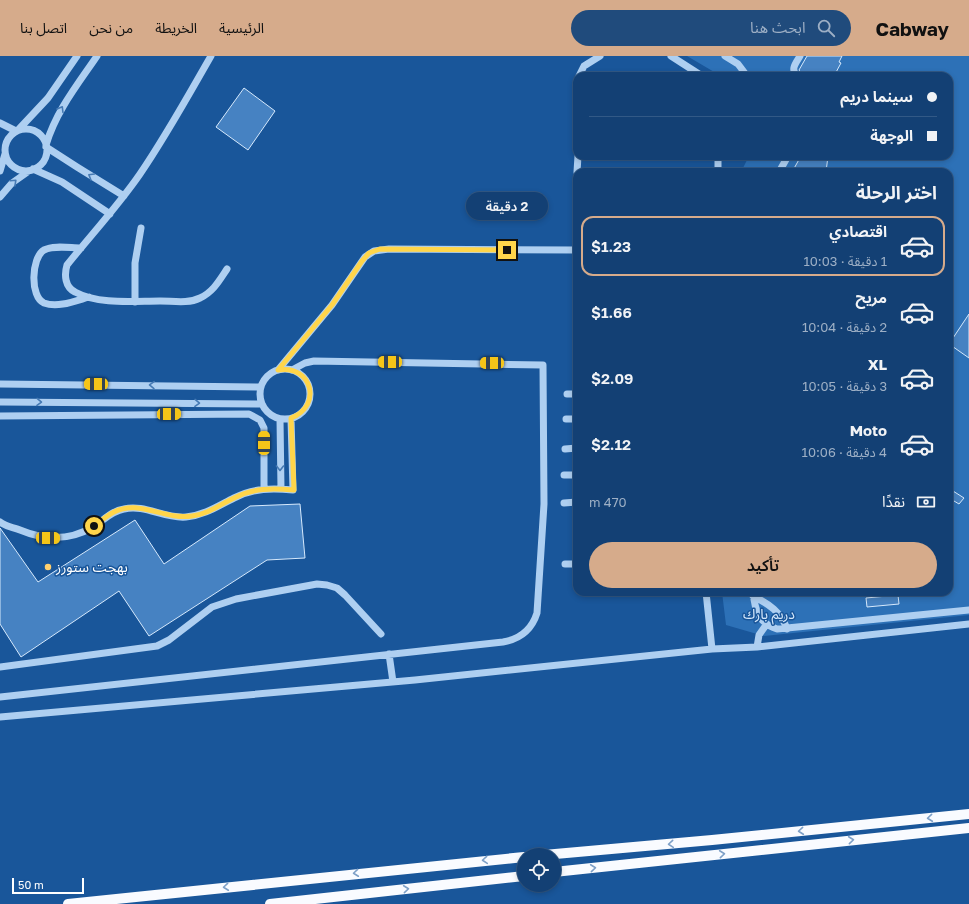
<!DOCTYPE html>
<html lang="ar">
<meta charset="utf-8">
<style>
body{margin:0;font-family:"Golos Text","Noto Sans Arabic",sans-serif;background:#204b7c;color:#f1f3f6;direction:rtl;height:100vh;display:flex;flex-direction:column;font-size:15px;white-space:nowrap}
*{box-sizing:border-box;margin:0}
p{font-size:13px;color:#9dafc5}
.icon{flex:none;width:22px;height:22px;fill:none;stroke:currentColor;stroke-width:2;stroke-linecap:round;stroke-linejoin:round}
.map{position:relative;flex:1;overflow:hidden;direction:ltr}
.details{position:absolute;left:573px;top:112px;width:380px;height:428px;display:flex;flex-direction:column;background:#134074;border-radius:12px;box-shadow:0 2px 6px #0003,0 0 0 1px #325986;direction:rtl}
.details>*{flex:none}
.banner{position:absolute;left:573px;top:16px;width:380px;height:88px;border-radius:12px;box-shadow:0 2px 6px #0003,0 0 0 1px #325986;direction:rtl;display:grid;align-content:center;height:88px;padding:0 16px;background:#134074}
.controls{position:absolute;left:517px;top:792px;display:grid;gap:8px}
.controls a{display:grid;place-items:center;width:44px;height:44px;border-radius:50%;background:#134074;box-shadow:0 2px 6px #0003,0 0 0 1px #325986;font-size:20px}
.scale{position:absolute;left:12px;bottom:10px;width:72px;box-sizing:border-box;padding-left:4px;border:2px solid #fff;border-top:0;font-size:11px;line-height:14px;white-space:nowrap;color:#fff;-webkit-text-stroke:3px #19569a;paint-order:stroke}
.end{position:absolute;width:18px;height:18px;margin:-9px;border:5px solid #ffd54a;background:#111;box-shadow:0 0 0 2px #111}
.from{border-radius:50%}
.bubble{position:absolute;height:28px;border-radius:14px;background:#134074;box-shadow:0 2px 6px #0003,0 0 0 1px #325986;font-size:13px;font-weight:600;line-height:28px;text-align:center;direction:rtl}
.car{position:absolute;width:12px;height:24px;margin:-12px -6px;border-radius:5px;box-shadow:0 0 3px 1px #0007;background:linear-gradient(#f5c518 24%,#345 0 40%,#f5c518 0 76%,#345 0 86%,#f5c518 0)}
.banner b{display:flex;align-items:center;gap:14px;height:38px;font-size:15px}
.banner b+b{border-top:1px solid #325986}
.banner i{width:10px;height:10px;background:#f1f3f6}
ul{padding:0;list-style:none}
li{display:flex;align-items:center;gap:12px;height:60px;margin:0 8px 6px;padding:0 8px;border:2px solid transparent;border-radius:12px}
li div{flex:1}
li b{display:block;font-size:15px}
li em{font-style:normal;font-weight:600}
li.selected{border-color:#d6ab8b}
li>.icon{width:36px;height:36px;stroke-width:1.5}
h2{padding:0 16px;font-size:18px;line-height:48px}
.pay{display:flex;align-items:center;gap:10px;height:44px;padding:0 16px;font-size:15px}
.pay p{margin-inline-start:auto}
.action{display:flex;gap:8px;margin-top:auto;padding:8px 16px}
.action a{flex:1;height:46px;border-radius:24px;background:#d6ab8b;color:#111;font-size:16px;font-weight:600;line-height:46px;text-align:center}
header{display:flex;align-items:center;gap:24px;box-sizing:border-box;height:56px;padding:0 20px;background:#d6ab8b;color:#111}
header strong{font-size:19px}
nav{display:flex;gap:22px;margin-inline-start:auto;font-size:14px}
.search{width:280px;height:36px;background:#204b7c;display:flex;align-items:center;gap:10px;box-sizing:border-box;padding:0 14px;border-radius:22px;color:#9dafc5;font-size:15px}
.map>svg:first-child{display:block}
.green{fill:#2d71b7}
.building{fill:#4682c2;stroke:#d6e9fc}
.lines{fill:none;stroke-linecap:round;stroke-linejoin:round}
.minor{stroke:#aecff1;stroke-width:7}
.major{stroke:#f9fbff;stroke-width:10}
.oneway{stroke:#467ab4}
.oneway2{stroke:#7ea0c7}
.route{stroke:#ffd54a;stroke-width:5}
.poi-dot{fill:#ffd06f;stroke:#19569a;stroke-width:1.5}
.labels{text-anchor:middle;stroke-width:3;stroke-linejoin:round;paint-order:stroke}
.poi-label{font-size:14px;fill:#fff;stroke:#19569a;text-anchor:start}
.park-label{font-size:14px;fill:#d6e9fc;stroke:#19569a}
</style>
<header>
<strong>Cabway</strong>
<div class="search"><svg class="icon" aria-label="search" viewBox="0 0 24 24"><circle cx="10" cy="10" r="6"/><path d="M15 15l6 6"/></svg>ابحث هنا</div>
<nav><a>الرئيسية</a><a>الخريطة</a><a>من نحن</a><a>اتصل بنا</a></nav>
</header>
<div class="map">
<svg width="969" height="848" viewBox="0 0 969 848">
<rect width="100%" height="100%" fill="#19569a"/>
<path class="green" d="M687,0h282v559l-205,21 -38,-11 -4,-33h227v-420h-208l8,-16h200v-80h-228z"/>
<path class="building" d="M807,0h35l-3,6 2,1 -7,13h-31l-4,-6z
M244,32l31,23 -27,39 -32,-23z
M801,100h27l-2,16h-34z
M969,258v44l-20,-14z
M953,435l11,7 -5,6 -10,-6z
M300,448l5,54 -38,2 -118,76 -30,-45 -98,66 -21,-33v-96l38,54 97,-62 29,44 86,-58z
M898,539l1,9 -32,3 -1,-9z"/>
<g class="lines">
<path class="minor" d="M211,0c-23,40 -45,80 -71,118 -22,32 -49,61 -73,91 -3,10 -2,22 8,27 24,13 59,9 85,9 13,0 28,3 40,-3 13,-6 19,-17 27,-29
M671,0l31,20
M725,0l13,8 9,12
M579,20l5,-10 16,-10
M797,20c-7,-7 -1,-13 3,-20
M0,67l16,8
M19,73l29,-31 29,-42
M5 94a21 21 0 1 1 42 0a21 21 0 1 1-42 0Z
M46,89c10,-34 32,-61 51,-89
M46,91l31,20 47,29
M33,113l29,13 48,32
M0,115l5,-17
M577,116l1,-16
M718,116v-16
M779,116l9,-16
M0,141l12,-14 17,-12
M577,144v80
M81,192c-11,0 -27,-3 -37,2 -13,8 -14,47 0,53 14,5 31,-2 45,-6
M135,246v-39l6,-35
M260 338a25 25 0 1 1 50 0a25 25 0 1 1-50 0Z
M278,314l54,-65 33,-48 9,-6 15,-2 188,1
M0,328l261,3
M567,338h10
M0,346l262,2
M0,360l249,-2 11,6 4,8v60
M280,363l1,70
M566,363h11
M565,393l12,-1
M564,419h13
M564,447l13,-1
M0,466c6,5 13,5 20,8 24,10 49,11 73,-3 10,-6 18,-16 31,-18 21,-5 40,10 62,8 19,-2 32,-11 48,-19 20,-10 38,-10 59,-8l-2,-71
M565,508h12
M706,536l6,57
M753,536c2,18 5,31 24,37l192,-19
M753,540c16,8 28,16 34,33
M757,591l2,-12 7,-10
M389,598l4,28
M0,611l157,-21 12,-6 43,-33 24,-8 81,-15 10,1 10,3 8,7 36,39
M0,641l503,-55c17,-3 29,-13 34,-29l7,-109 -1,-139 -229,-4 -9,2 -13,7
M0,661l415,-37 297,-31 45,-2 212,-23"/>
<path class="major" d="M544,799l168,-15 257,-26
M554,816l415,-44
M68,848l456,-47
M270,848l254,-28"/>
</g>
<defs><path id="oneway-chevron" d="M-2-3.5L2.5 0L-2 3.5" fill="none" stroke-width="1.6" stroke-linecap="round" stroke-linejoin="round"/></defs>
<g class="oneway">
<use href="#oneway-chevron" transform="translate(61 53) rotate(-59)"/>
<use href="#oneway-chevron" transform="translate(91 120) rotate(-149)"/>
<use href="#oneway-chevron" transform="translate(14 126) rotate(-43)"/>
<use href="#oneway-chevron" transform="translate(152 329) rotate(-179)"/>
<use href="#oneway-chevron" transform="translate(39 346) rotate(1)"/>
<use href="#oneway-chevron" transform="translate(197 347) rotate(1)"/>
<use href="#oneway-chevron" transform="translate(280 412) rotate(90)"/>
</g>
<g class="oneway2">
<use href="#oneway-chevron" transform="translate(930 762) rotate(174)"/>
<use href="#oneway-chevron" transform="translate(801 775) rotate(174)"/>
<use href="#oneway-chevron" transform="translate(851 784) rotate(-6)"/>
<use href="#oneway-chevron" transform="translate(671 788) rotate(175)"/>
<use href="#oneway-chevron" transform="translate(722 798) rotate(-6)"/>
<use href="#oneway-chevron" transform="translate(485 804) rotate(175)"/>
<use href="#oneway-chevron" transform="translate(593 812) rotate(-6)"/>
<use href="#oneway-chevron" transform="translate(356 817) rotate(174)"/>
<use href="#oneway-chevron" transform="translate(226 831) rotate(174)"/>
<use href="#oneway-chevron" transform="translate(406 833) rotate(-6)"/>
</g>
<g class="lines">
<path class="route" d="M94,470c6,-4 12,-10 20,-14 25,-13 49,8 78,4 16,-2 27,-11 42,-18 19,-10 38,-10 60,-8l-3,-72c32,-12 21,-54 -13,-48l54,-65 30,-44 7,-8 11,-4 127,1"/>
</g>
<circle class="poi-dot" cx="48" cy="511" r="4"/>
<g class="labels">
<g class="poi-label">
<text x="56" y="516">بهجت ستورز</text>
</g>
<g class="park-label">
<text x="769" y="563">دريم بارك</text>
</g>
</g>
</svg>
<div class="controls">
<a><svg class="icon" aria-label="locate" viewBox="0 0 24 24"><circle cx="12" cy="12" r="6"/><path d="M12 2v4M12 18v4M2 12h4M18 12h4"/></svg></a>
</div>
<div class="scale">50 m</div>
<i class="end from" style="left:94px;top:470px"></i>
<i class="end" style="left:507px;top:194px"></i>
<div class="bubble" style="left:466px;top:136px;width:82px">2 دقيقة</div>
<i class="car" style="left:390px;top:306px;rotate:270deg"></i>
<i class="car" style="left:492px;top:307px;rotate:270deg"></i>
<i class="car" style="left:96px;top:328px;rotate:270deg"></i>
<i class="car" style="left:169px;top:358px;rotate:89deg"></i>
<i class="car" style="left:264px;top:387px;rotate:0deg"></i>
<i class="car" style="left:48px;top:482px;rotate:91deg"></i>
<div class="banner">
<b><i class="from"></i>سينما دريم</b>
<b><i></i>الوجهة</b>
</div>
<section class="details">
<h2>اختر الرحلة</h2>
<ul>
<li class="selected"><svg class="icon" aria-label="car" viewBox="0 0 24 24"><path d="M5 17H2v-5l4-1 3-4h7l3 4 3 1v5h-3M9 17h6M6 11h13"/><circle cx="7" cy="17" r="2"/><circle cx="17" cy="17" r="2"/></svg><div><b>اقتصادي</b><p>1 دقيقة · 10:03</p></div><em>$1.23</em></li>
<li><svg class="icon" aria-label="car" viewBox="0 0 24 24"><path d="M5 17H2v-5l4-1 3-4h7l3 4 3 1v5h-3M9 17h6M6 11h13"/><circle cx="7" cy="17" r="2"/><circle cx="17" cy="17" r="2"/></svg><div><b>مريح</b><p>2 دقيقة · 10:04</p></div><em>$1.66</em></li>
<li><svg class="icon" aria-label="car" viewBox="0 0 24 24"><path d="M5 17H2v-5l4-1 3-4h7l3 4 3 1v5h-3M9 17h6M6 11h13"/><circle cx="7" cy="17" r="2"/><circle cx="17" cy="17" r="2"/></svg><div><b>XL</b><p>3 دقيقة · 10:05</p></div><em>$2.09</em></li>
<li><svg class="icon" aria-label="car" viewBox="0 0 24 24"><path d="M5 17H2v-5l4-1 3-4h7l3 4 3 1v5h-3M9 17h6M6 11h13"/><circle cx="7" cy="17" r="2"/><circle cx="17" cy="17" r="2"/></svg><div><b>Moto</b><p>4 دقيقة · 10:06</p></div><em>$2.12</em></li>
</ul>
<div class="pay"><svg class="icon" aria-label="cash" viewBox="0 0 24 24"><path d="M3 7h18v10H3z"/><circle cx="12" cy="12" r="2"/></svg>نقدًا<p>470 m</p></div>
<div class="action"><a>تأكيد</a></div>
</section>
</div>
